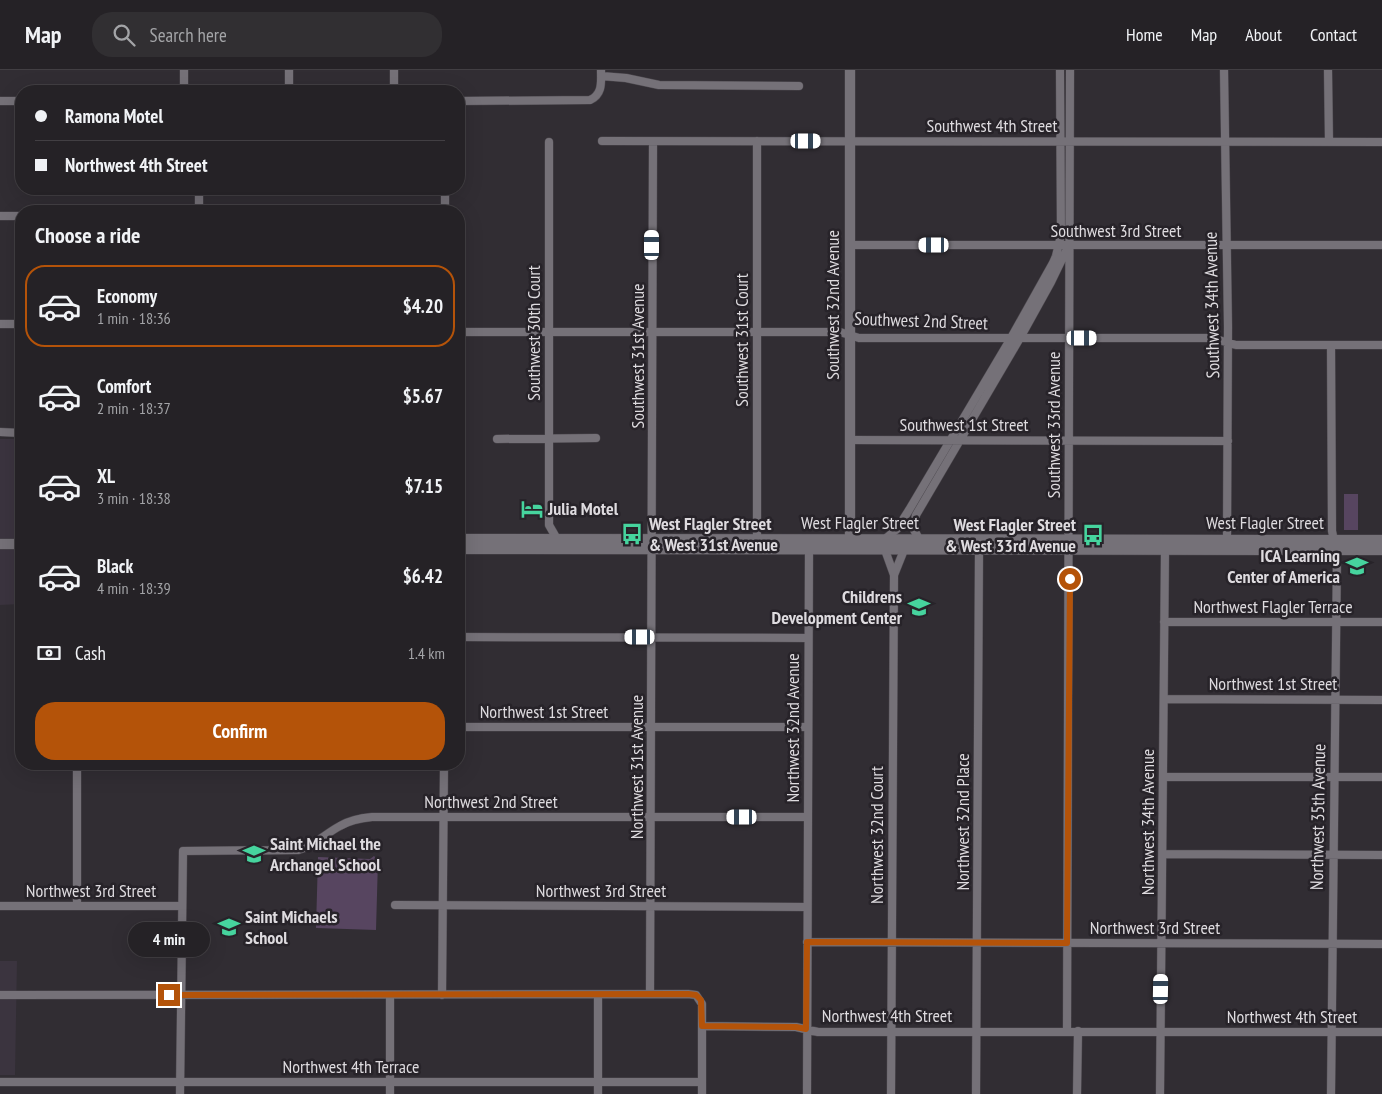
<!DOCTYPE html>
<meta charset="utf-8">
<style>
body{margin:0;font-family:"PT Sans Narrow",sans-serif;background:#312f32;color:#f1f3f6;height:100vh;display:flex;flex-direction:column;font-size:19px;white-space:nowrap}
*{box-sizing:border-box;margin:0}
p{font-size:16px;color:#a3a4a7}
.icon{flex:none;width:28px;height:28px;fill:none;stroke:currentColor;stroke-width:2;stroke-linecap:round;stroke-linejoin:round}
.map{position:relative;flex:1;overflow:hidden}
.panel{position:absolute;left:15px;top:135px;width:450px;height:565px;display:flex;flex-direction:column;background:#252226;border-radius:20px;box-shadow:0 5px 20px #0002,0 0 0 1px #423f43}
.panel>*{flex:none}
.guide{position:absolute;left:15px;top:15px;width:450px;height:110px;border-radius:20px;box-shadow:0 5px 20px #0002,0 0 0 1px #423f43;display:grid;align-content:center;height:110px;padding:0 20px;background:#252226}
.end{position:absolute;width:22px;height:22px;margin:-11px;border:6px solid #b45309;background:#fff;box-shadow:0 0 0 2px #fff}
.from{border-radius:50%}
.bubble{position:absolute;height:35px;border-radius:18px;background:#252226;box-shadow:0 5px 20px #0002,0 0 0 1px #423f43;font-size:16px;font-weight:700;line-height:35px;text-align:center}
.car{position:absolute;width:15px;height:30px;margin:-15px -8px;border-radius:6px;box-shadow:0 0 4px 1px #0007;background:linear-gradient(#fff 24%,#345 0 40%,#fff 0 76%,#345 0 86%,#fff 0)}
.guide b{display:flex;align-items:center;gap:18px;height:48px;font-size:19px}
.guide b+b{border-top:1px solid #423f43}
.guide i{width:12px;height:12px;background:#f1f3f6}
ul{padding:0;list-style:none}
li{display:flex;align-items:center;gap:15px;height:82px;margin:0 10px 8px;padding:0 10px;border:2px solid transparent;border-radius:20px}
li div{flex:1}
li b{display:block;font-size:19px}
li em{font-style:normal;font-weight:700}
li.selected{border-color:#b45309}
li>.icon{width:45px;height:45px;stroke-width:1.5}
h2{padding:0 20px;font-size:22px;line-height:60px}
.pay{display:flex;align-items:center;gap:12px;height:55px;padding:0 20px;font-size:19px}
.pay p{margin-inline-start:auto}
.cta{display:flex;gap:10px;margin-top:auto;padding:10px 20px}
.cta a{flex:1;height:58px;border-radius:20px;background:#b45309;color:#fff;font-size:20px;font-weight:700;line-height:58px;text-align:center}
header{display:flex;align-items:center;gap:30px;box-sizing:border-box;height:70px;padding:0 25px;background:#252226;border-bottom:1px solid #423f43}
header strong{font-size:24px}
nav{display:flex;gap:28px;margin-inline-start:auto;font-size:18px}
.search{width:350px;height:45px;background:#312f32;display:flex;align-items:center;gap:12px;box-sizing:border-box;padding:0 18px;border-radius:20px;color:#a3a4a7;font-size:19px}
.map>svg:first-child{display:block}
.built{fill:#3b343f}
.green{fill:#574560}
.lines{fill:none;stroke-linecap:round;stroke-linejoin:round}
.street-casing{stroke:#4c484e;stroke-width:9}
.secondary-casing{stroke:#4c484e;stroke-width:11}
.street{stroke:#757178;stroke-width:8}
.secondary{stroke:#757178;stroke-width:10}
.route{stroke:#b45309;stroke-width:6}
.labels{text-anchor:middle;stroke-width:5;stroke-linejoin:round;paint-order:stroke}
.street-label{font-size:18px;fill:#dedbdf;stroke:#272329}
.poi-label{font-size:18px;font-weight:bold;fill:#dedbdf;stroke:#272329;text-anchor:start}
</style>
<header>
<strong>Map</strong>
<div class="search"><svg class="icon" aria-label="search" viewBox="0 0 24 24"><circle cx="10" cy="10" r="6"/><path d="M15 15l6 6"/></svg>Search here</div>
<nav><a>Home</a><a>Map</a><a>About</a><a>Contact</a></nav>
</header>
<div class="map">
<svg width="1382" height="1024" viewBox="0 0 1382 1024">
<rect width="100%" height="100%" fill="#312d33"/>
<path class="built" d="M0,369h21v165l-21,1z
M0,891h17l-2,114h-15z"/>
<path class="green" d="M1344,424h14v36h-14z
M374,786l4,4 -2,70 -60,-2 2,-71 52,2z"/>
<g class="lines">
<g class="street-casing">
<path id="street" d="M289,0v21
M1224,0l4,256 -1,214
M1328,0l1,72
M601,6l25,2 33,7 140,1
M184,21v-21
M394,21v-21
M0,31h21
M459,31l131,-1c13,-6 11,-18 11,-30
M602,71l780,1
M757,71v398
M549,72v383l8,14
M199,141v-22
M445,141v-22
M0,146h21
M850,175h532
M0,254h21
M459,262h381l19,6h353l24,7h146
M0,362l21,1
M497,369l99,-1
M850,370l378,1
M885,469l12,-10 12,-19 102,-172 42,-75 3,-7 5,-21 -1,-165
M919,469l-6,-11 3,-13 104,-177 31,-56 15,-31
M885,480l9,25 -3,519
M894,505l10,-25
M1164,552h218
M459,567l349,1
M1164,629l218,1
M459,657h349
M1163,707h219
M1163,784l219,1
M395,835l412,2
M0,836h182
M77,836v-142
M807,872l575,2
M650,924l3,-852
M0,925l688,-1 8,1 6,9v90
M390,925v99
M442,925l2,-231
M702,956l94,1 22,5h564
M1067,961l3,-961
M0,1012h702
M180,1024l3,-243 115,-1c17,-4 28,-17 42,-24 10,-6 21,-8 32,-9h436
M598,1024v-99
M807,1024l2,-545
M976,1024l3,-544
M1077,1024l1,-63
M1160,1024l5,-545
M1331,1024l6,-539 -5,-24 -1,-186"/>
</g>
<g class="secondary-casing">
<path id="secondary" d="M850,0v470
M459,469l923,1
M0,474h21
M459,479l923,1"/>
</g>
<use href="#street" class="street"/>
<use href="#secondary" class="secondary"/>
</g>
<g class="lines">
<path class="route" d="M169,925l519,-1 8,1 5,5 1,26 94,1 10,2 1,-87 260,1 3,-364"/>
</g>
<defs>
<g id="hotel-bare" transform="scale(1.725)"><path d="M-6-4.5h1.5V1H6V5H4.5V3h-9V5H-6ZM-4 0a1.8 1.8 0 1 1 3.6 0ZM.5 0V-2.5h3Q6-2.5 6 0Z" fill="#46d49e" stroke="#272329" stroke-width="2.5" paint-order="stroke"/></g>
<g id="bus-bare" transform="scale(1.725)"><path d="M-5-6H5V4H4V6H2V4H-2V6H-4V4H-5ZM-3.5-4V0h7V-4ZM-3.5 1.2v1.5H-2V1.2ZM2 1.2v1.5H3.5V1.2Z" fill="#46d49e" stroke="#272329" stroke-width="2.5" paint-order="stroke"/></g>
<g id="school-bare" transform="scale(1.725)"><path d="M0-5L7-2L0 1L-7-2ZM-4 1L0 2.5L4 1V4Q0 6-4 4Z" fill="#46d49e" stroke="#272329" stroke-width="2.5" paint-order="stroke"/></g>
</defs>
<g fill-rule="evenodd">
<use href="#hotel-bare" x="532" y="439"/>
<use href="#bus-bare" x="632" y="464"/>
<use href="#bus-bare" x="1093" y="465"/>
<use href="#school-bare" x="1357" y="496"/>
<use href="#school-bare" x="919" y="537"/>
<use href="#school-bare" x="254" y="784"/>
<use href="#school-bare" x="229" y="857"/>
</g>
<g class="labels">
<g class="street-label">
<text x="992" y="62">Southwest 4th Street</text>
<text x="1116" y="167">Southwest 3rd Street</text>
<text transform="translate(833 235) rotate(-90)" y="6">Southwest 32nd Avenue</text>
<text transform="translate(1212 235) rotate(-91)" y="6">Southwest 34th Avenue</text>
<text transform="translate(921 251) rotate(2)" y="6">Southwest 2nd Street</text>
<text transform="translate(534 263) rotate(-90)" y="6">Southwest 30th Court</text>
<text transform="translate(742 270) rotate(-90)" y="6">Southwest 31st Court</text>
<text transform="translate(638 286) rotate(-90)" y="6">Southwest 31st Avenue</text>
<text x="964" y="361">Southwest 1st Street</text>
<text transform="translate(1054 355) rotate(-90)" y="6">Southwest 33rd Avenue</text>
<text x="860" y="459">West Flagler Street</text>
<text x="1265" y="459">West Flagler Street</text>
<text x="1273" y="543">Northwest Flagler Terrace</text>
<text x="1273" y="620">Northwest 1st Street</text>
<text x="544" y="648">Northwest 1st Street</text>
<text transform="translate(793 658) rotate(-90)" y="6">Northwest 32nd Avenue</text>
<text transform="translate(637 697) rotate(-90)" y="6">Northwest 31st Avenue</text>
<text x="491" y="738">Northwest 2nd Street</text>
<text transform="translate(1318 747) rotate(-89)" y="6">Northwest 35th Avenue</text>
<text transform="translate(963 752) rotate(-90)" y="6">Northwest 32nd Place</text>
<text transform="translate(1148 752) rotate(-90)" y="6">Northwest 34th Avenue</text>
<text transform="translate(877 765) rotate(-90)" y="6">Northwest 32nd Court</text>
<text x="91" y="827">Northwest 3rd Street</text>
<text x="601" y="827">Northwest 3rd Street</text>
<text x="1155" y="864">Northwest 3rd Street</text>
<text x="887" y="952">Northwest 4th Street</text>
<text x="1292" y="953">Northwest 4th Street</text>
<text x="351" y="1003">Northwest 4th Terrace</text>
</g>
<g class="poi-label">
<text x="548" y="445">Julia Motel</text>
<text x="649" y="460">West Flagler Street<tspan x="649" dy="21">&amp; West 31st Avenue</tspan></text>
<text x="1076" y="461" text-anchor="end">West Flagler Street<tspan x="1076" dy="21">&amp; West 33rd Avenue</tspan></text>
<text x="1340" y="492" text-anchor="end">ICA Learning<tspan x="1340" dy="21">Center of America</tspan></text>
<text x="902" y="533" text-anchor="end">Childrens<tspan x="902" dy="21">Development Center</tspan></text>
<text x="270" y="780">Saint Michael the<tspan x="270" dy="21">Archangel School</tspan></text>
<text x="245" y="853">Saint Michaels<tspan x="245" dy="21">School</tspan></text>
</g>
</g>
</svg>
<i class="end from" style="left:1070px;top:509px"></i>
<i class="end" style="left:169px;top:925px"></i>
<div class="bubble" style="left:128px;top:852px;width:82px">4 min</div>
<i class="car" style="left:806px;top:71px;rotate:90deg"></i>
<i class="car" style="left:652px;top:175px;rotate:0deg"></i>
<i class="car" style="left:934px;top:175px;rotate:270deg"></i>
<i class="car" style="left:1082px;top:268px;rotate:90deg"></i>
<i class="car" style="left:640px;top:567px;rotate:270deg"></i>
<i class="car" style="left:742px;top:747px;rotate:270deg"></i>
<i class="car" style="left:1161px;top:919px;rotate:1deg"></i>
<div class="guide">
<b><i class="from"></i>Ramona Motel</b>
<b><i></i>Northwest 4th Street</b>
</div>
<section class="panel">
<h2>Choose a ride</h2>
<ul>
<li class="selected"><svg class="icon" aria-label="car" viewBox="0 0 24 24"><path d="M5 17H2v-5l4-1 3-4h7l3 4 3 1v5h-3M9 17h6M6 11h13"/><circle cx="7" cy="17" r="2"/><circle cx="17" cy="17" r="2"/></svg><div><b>Economy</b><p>1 min · 18:36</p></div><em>$4.20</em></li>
<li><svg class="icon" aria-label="car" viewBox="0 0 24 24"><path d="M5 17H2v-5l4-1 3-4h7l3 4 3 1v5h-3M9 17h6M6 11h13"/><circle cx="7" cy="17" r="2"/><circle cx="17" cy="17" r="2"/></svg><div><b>Comfort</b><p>2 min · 18:37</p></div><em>$5.67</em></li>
<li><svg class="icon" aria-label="car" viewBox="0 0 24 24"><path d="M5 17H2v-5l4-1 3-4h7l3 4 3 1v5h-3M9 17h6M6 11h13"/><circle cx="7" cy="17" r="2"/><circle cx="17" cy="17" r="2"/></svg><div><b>XL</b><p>3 min · 18:38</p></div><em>$7.15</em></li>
<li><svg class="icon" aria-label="car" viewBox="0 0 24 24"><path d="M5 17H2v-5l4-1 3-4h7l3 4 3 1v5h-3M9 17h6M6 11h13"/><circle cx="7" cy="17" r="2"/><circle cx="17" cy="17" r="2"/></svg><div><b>Black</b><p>4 min · 18:39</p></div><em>$6.42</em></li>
</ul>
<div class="pay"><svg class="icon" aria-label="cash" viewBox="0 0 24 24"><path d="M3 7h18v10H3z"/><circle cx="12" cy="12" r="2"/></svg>Cash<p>1.4 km</p></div>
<div class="cta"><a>Confirm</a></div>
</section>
</div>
